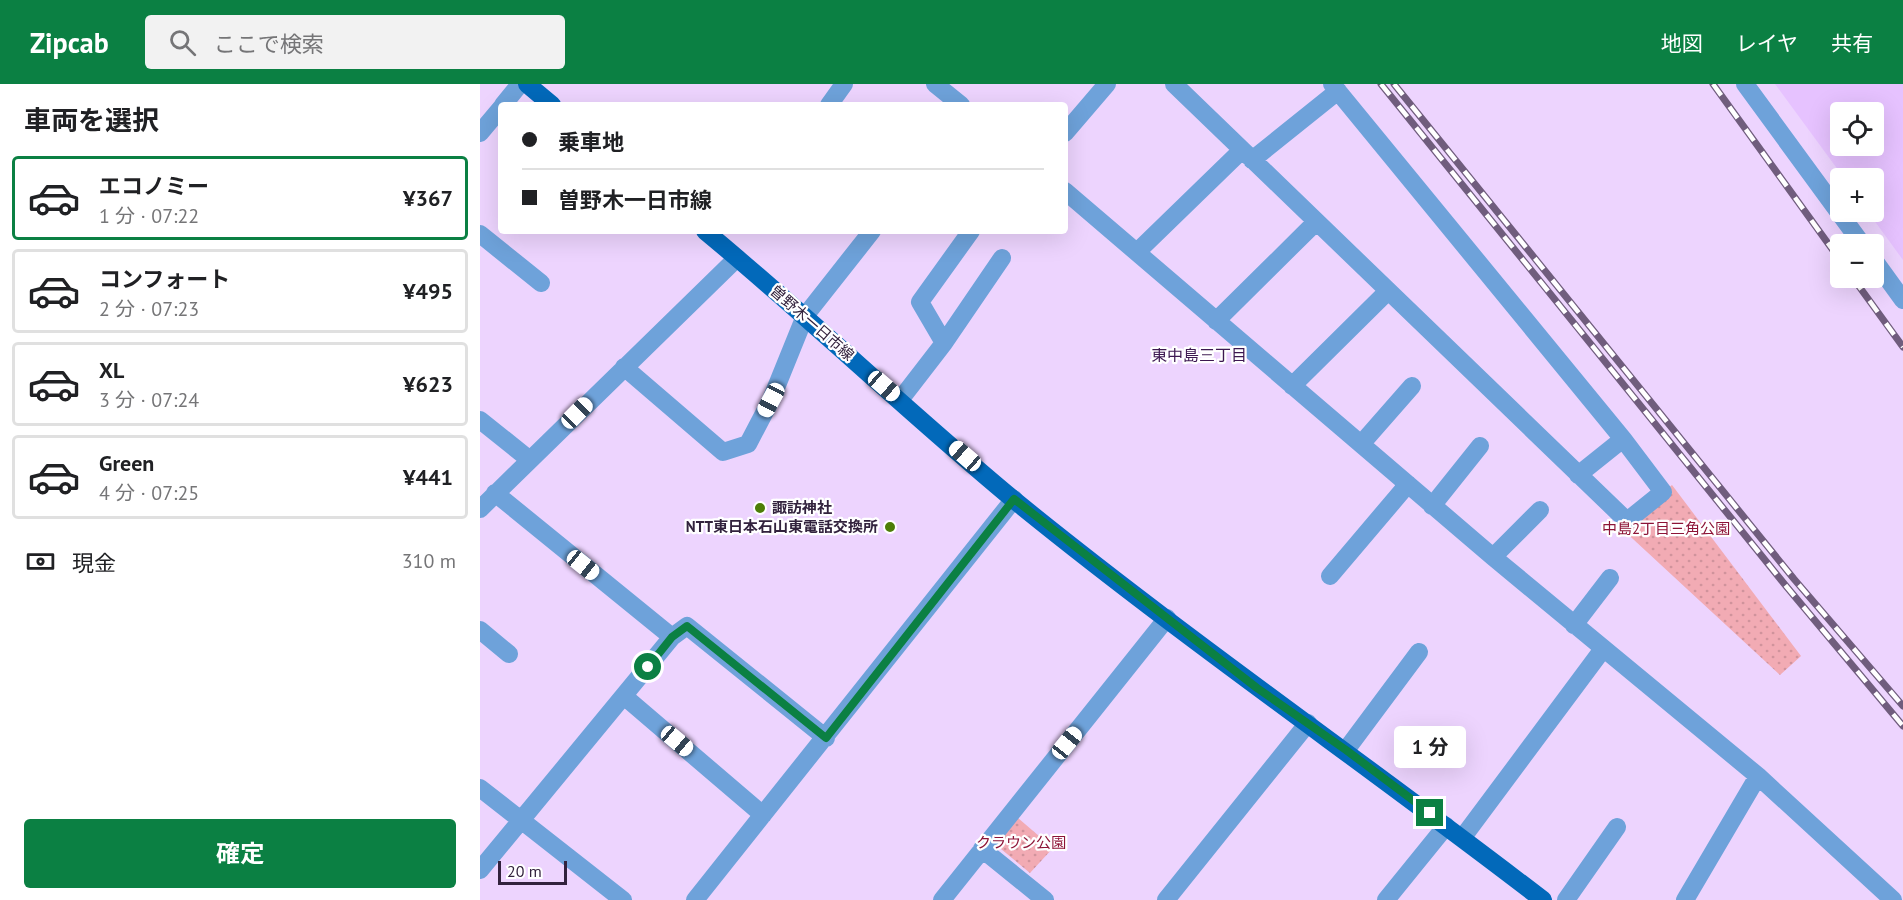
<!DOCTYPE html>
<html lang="ja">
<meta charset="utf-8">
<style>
body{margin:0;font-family:"PT Sans","Noto Sans JP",sans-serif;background:#f2f2f2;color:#202124;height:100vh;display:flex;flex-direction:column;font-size:22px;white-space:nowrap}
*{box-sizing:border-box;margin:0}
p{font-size:20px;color:#757577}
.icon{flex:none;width:33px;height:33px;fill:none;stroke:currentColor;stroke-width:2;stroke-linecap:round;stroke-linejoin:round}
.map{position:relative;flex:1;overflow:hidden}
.side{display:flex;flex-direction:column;background:#fff;width:480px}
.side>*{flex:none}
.guide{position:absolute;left:18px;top:18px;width:570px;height:132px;border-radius:6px;box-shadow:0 6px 24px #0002;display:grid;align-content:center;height:132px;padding:0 24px;background:#fff}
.buttons{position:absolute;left:1350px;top:18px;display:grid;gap:12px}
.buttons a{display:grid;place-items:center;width:54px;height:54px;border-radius:6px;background:#fff;box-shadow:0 6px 24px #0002;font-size:30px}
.scale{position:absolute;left:18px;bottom:15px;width:69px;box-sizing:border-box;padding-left:6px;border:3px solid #32223d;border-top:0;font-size:16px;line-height:21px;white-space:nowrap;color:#32223d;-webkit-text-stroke:4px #fff;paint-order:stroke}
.end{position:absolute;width:27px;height:27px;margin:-14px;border:8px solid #0b8043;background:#fff;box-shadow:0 0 0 3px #fff}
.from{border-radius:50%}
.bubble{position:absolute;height:42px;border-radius:6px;background:#fff;box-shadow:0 6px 24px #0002;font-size:20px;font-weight:700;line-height:42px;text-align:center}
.car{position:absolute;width:18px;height:36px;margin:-18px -9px;border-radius:8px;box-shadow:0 0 4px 2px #0007;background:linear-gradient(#fff 24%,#345 0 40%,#fff 0 76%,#345 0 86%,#fff 0)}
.guide b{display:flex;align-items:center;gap:21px;height:57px;font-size:22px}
.guide b+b{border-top:2px solid #e0e0e0}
.guide i{width:15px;height:15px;background:#202124}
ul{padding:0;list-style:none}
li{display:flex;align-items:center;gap:18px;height:84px;margin:0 12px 9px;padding:0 12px;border:3px solid #e0e0e0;border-radius:6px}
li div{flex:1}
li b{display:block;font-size:22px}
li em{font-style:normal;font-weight:700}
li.selected{border-color:#0b8043}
li>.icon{width:54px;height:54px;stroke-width:1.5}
h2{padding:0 24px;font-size:27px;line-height:72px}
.pay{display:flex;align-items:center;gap:15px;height:66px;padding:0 24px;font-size:22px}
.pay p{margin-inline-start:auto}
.cta{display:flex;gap:12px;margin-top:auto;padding:12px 24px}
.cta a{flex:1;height:69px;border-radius:6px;background:#0b8043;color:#fff;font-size:24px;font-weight:700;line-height:69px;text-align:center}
header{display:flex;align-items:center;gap:36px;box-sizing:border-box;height:84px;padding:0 30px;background:#0b8043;color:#fff}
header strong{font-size:28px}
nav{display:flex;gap:33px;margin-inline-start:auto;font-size:21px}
.search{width:420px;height:54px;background:#f2f2f2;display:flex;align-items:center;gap:15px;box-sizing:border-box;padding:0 21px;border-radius:6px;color:#757577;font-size:22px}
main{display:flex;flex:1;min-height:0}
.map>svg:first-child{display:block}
.built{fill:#e6c2ff;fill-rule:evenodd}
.park{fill:url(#park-dots)}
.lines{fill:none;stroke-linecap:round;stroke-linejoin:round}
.minor{stroke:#6ea2da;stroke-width:18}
.major{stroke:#0269ba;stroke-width:18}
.rail-casing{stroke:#705d7d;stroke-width:7}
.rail{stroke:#fff;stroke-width:4.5;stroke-dasharray:14;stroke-linecap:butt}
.route{stroke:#0b8043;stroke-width:8}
.poi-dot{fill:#4d7d08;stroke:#fff;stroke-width:2}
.labels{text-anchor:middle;stroke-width:4.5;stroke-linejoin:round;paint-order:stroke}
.street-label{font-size:15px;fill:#32223d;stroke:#fff}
.poi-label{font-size:15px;font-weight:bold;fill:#32223d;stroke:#fff;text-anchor:start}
.park-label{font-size:15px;fill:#8d1437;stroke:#fff}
.neighbourhood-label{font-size:16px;fill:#3d1851;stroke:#fff}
</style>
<header>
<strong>Zipcab</strong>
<div class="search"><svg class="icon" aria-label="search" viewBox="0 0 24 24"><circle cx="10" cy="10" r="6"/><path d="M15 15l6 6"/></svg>ここで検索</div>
<nav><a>地図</a><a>レイヤ</a><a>共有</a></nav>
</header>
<main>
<section class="side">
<h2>車両を選択</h2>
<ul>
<li class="selected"><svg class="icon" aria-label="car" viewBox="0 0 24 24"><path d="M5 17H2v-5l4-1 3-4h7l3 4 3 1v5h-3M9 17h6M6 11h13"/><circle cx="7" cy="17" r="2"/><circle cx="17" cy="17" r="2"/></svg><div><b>エコノミー</b><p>1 分 · 07:22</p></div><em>¥367</em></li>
<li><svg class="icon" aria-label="car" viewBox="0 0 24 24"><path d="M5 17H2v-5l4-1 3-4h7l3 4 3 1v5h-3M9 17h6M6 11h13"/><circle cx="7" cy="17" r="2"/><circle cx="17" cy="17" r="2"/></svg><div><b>コンフォート</b><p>2 分 · 07:23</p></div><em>¥495</em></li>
<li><svg class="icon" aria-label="car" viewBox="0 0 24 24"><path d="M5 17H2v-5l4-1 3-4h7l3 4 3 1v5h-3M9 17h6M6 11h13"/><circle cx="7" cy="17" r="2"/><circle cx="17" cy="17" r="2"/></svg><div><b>XL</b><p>3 分 · 07:24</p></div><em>¥623</em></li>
<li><svg class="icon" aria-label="car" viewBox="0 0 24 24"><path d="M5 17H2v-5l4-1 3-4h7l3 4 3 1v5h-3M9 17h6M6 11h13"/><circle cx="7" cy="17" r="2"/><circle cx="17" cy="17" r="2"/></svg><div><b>Green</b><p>4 分 · 07:25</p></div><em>¥441</em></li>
</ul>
<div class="pay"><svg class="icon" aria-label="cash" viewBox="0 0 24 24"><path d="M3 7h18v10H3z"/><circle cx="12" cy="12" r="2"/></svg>現金<p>310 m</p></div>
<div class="cta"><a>確定</a></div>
</section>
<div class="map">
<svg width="1423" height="816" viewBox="0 0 1423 816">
<defs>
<pattern id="park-dots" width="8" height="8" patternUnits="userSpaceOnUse" patternTransform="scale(1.5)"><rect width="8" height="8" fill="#f2abb4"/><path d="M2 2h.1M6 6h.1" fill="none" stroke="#d0939c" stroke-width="1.8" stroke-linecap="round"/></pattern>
</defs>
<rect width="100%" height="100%" fill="#edd4fe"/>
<path class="built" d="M1295,0h128v176l-35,-48h6v-34h-30zM1360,28h34v34h-34z"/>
<path class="park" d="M1192,401l129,171 -21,19 -160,-148z
M538,734l35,30 -23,25 -29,-24 -1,-8z"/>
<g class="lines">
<path class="minor" d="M455,0l26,21
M694,0l453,437 36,-29 -40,-53 -291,-355
M1265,0l117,160
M23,21l17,-21
M349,21l15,-21
M0,49l21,-25
M585,49l42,-49
M772,76l86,-69
M585,107l428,366 265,219 -73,124
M0,150l61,49
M657,168l105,-102
M1394,176l29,40
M736,237l100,-99
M464,259l-24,-41 51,-71
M144,283l99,85 25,-8 23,-44 34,-84 67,-85
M812,302l96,-95
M420,316l44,-57 58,-85
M0,336l50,40
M882,359l50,-57
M1098,391l45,-36
M15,409l177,144 15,-11 139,112
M952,422l48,-60
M0,425l257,-251
M1013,473l47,-47
M850,492l78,-92
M1094,541l36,-47
M0,546l29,24
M145,613l138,118
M866,666l73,-98
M1278,692l135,124
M0,704l143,112
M983,753l140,-188
M502,765l63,51
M0,786l192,-233
M215,816l319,-401
M462,816l225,-282
M686,816l142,-177
M906,816l60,-74
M1086,816l51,-73"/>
<path class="major" d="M47,0l25,21
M225,147c105,87 204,182 309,269 172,140 354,265 529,400"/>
<g class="rail-casing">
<path id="rail" d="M901,0l405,502 117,140
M914,0l400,495 109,127
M1233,0l127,176
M1373,194l50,69"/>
</g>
<use href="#rail" class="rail"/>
</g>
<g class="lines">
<path class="route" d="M168,583l24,-30 15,-11 139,112 188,-239 243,189 89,62 84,63"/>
</g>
<g class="poi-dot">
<circle cx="280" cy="424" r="6"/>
<circle cx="410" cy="443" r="6"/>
</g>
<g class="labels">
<g class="street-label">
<text transform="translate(332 239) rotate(41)" y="5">曽野木一日市線</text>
</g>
<g class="poi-label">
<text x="292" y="429">諏訪神社</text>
<text x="398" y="448" text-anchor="end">NTT東日本石山東電話交換所</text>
</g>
<g class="park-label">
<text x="1186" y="450">中島2丁目三角公園</text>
<text x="541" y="764">クラウン公園</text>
</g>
<g class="neighbourhood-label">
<text x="719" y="277">東中島三丁目</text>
</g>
</g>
</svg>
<div class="buttons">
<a><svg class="icon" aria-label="locate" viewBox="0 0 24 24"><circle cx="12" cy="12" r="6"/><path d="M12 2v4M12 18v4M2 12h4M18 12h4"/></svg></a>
<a>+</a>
<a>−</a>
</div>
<div class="scale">20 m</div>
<i class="end from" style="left:168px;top:583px"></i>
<i class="end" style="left:950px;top:729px"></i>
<div class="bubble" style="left:914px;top:642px;width:72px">1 分</div>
<i class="car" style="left:404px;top:302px;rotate:131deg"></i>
<i class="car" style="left:291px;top:316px;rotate:208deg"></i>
<i class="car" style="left:97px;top:329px;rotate:45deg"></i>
<i class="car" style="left:485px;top:372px;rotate:311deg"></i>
<i class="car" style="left:103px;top:481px;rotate:129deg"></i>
<i class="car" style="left:197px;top:657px;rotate:130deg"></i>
<i class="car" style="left:587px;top:659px;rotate:39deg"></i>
<div class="guide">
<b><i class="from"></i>乗車地</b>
<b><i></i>曽野木一日市線</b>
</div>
</div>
</main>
